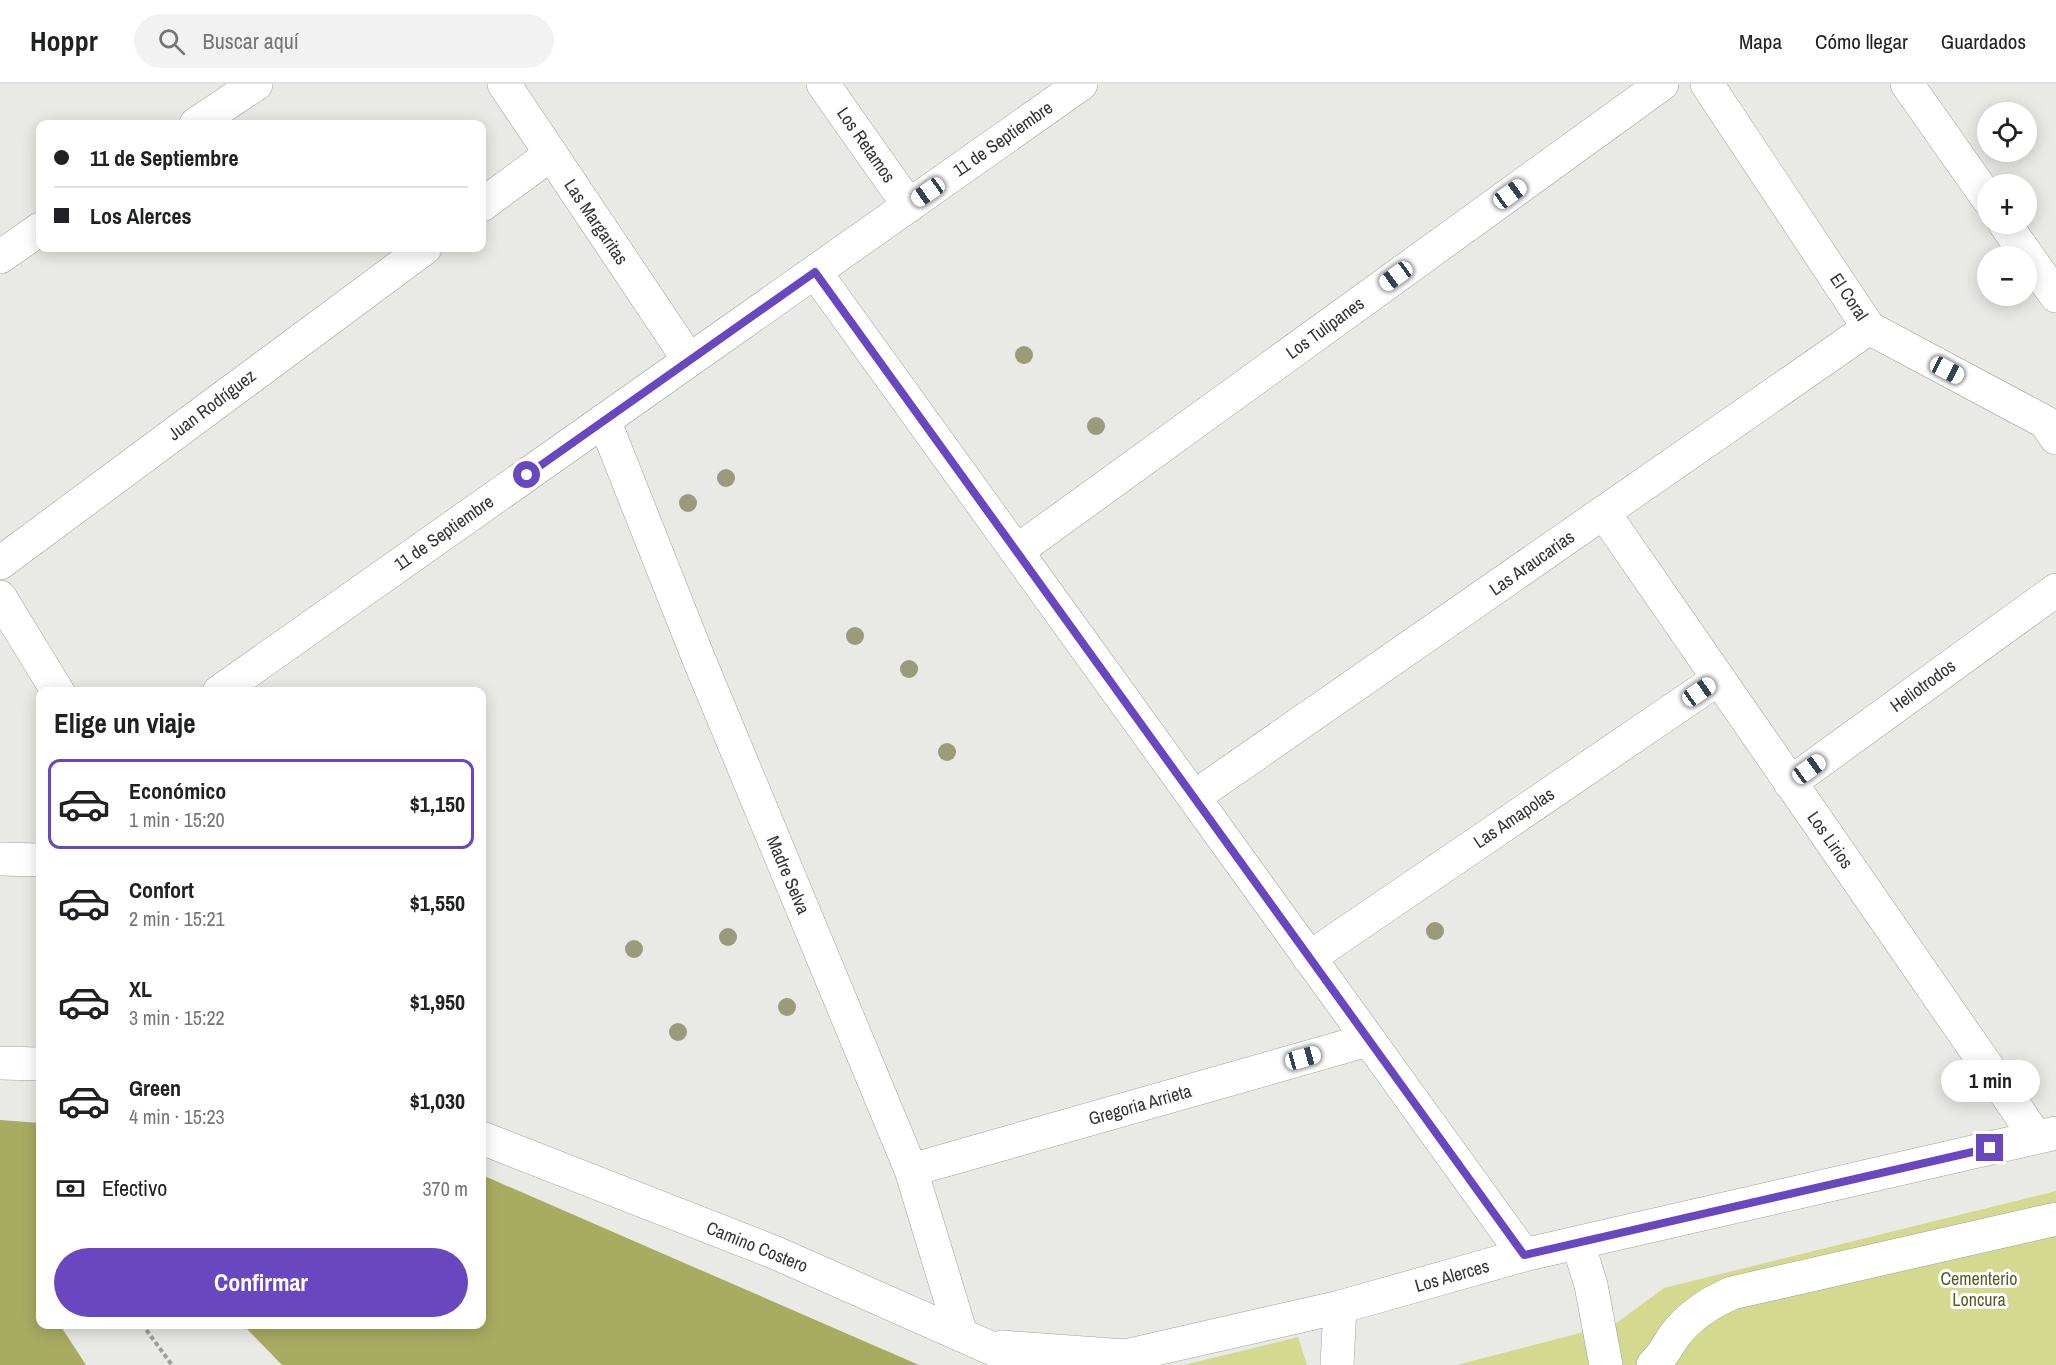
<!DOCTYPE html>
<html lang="es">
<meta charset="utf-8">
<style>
body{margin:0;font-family:"Archivo Narrow",sans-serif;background:#f2f2f2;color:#202124;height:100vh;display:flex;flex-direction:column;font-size:22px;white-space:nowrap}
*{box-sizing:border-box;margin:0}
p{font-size:20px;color:#757577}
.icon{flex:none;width:33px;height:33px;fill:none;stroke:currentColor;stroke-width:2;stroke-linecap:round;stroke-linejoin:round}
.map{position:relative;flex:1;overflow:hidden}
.panel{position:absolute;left:36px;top:603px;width:450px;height:642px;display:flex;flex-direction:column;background:#fff;border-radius:12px;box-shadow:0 3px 15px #0003}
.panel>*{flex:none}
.banner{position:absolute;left:36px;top:36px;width:450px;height:132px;border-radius:12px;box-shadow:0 3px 15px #0003;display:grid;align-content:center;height:132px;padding:0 18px;background:#fff}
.tools{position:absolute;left:1977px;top:18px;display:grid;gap:12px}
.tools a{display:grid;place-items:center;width:60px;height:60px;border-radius:50%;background:#fff;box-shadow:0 3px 15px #0003;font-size:30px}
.end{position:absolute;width:27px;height:27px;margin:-14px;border:8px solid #6947c0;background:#fff;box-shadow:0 0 0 3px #fff}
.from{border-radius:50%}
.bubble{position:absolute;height:42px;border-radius:21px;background:#fff;box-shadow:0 3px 15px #0003;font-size:20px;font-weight:700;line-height:42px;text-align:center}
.car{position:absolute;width:18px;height:36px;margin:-18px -9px;border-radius:8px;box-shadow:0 0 4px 2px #0007;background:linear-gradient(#fff 24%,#345 0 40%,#fff 0 76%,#345 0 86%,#fff 0)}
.banner b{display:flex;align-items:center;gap:21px;height:57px;font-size:22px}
.banner b+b{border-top:2px solid #e0e0e0}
.banner i{width:15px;height:15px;background:#202124}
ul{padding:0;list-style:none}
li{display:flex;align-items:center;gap:18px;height:90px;margin:0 12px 9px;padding:0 6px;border:3px solid transparent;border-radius:12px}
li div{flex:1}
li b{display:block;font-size:22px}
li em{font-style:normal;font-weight:700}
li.active{border-color:#6947c0}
li>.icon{width:54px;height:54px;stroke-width:1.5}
h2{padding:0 18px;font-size:27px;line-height:72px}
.pay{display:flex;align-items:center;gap:15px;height:66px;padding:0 18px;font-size:22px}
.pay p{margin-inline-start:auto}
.cta{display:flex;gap:12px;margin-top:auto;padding:12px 18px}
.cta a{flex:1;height:69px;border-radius:36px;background:#6947c0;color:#fff;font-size:24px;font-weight:700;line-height:69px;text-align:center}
header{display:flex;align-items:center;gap:36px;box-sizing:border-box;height:84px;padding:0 30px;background:#fff;border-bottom:2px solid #e0e0e0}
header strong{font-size:28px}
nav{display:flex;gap:33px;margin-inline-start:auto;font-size:21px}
.search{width:420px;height:54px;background:#f2f2f2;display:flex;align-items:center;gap:15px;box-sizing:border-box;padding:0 21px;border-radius:33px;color:#757577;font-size:22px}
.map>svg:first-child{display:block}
.green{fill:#d4d990}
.forest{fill:#a8ac61}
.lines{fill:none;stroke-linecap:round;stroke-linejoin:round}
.minor-casing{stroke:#a0a09c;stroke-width:34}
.major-casing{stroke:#a0a09c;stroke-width:34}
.path{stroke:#9d9d9a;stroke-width:4;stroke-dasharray:4.5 3;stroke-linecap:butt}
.minor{stroke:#fff;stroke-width:33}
.major{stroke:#fff;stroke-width:33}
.tree{fill:#9a9b7b}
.route{stroke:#6947c0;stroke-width:8}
.labels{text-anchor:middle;stroke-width:6;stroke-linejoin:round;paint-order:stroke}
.street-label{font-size:18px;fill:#343533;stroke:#fff}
.park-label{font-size:18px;fill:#595b24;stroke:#fff}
</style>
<header>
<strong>Hoppr</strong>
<div class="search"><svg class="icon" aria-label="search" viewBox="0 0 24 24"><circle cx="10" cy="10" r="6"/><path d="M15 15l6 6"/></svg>Buscar aquí</div>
<nav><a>Mapa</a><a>Cómo llegar</a><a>Guardados</a></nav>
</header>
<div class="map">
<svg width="2056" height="1281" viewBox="0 0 2056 1281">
<rect width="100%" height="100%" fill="#e9e9e5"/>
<path class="green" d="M2056,1107v174h-599l158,-41 49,-36z
M1298,1253l9,28h-123z"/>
<path class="forest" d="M0,1036l40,3v201l20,1 26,40h-86z
M482,1091l437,190h-637l-39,-40 239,-1z"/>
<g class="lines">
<g class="minor-casing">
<path id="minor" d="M504,0l185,276
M823,0l86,122
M1707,0l162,244 176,94 11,16
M1907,0l81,115
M196,40l60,-40
M482,121l69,-51
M2005,140l51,72
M0,173l40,-28
M815,188l709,983
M604,336l94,237 213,513 50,164
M1604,429l432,624
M1017,467l645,-467
M0,479l425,-315
M0,513l58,95
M219,608l862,-608
M1790,699l266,-193
M1194,713l675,-469
M0,775l40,1
M1309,874l409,-279
M911,1086l457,-130
M1578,1159l13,42 15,80
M1120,1281l5,-9 215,-49 184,-52 532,-122
M1337,1281l3,-58
M1653,1281c10,-9 14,-19 22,-30 15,-20 34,-32 57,-42l324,-74"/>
</g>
<g class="major-casing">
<path id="major" d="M0,979l40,1
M482,1054l294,115 253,112
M1002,1263l123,9"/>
</g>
<path class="path" d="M142,1240l30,41"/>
<use href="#minor" class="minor"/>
<use href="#major" class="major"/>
</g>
<g class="tree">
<circle cx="1024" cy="271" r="9"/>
<circle cx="1096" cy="342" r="9"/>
<circle cx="726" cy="394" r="9"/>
<circle cx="688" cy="419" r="9"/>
<circle cx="855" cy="552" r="9"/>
<circle cx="909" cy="585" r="9"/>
<circle cx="947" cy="668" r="9"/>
<circle cx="1435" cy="847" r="9"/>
<circle cx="728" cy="853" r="9"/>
<circle cx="634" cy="865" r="9"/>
<circle cx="787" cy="923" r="9"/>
<circle cx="678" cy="948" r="9"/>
</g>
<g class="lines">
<path class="route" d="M527,391l288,-203 709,983 466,-107"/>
</g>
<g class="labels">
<g class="street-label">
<text transform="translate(1003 55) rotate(-35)" y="6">11 de Septiembre</text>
<text transform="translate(866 61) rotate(55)" y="6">Los Retamos</text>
<text transform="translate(596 138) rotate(56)" y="6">Las Margaritas</text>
<text transform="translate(1849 213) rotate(56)" y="6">El Coral</text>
<text transform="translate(1325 244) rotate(-36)" y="6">Los Tulipanes</text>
<text transform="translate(212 321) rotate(-37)" y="6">Juan Rodríguez</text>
<text transform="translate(444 449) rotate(-35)" y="6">11 de Septiembre</text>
<text transform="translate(1532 479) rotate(-35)" y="6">Las Araucarias</text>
<text transform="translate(1923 602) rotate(-36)" y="6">Heliotrodos</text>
<text transform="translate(1514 734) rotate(-34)" y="6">Las Amapolas</text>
<text transform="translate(1830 756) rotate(55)" y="6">Los Lirios</text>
<text transform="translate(788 791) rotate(67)" y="6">Madre Selva</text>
<text transform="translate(1140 1021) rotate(-16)" y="6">Gregoria Arrieta</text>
<text transform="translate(757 1163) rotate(22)" y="6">Camino Costero</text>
<text transform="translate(1452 1192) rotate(-16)" y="6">Los Alerces</text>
</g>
<g class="park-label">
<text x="1979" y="1201">Cementerio<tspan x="1979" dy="21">Loncura</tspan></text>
</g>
</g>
</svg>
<div class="tools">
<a><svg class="icon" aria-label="locate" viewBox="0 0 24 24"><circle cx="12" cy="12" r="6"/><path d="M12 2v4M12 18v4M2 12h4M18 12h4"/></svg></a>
<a>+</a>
<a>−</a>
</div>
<i class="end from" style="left:527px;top:391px"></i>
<i class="end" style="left:1990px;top:1064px"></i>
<div class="bubble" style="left:1941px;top:976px;width:99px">1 min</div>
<i class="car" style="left:928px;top:108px;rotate:235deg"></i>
<i class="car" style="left:1510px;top:110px;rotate:54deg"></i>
<i class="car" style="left:1396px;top:192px;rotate:234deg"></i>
<i class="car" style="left:1947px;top:286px;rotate:118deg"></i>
<i class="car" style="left:1699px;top:608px;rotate:55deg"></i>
<i class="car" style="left:1809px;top:685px;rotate:54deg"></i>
<i class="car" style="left:1303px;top:974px;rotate:74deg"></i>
<div class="banner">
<b><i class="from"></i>11 de Septiembre</b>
<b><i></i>Los Alerces</b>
</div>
<section class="panel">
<h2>Elige un viaje</h2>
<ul>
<li class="active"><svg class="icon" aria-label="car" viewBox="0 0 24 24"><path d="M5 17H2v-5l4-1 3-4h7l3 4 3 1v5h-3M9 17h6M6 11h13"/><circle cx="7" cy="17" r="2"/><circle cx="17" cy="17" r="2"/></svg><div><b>Económico</b><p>1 min · 15:20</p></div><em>$1,150</em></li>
<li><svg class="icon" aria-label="car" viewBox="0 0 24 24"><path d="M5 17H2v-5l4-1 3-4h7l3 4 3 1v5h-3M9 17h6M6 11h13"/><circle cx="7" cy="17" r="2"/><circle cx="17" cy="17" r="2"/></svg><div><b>Confort</b><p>2 min · 15:21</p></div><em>$1,550</em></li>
<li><svg class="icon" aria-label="car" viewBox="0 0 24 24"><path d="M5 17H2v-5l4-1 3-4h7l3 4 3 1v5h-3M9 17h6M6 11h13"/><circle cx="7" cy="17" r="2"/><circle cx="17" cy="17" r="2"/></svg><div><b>XL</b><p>3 min · 15:22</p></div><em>$1,950</em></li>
<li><svg class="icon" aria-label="car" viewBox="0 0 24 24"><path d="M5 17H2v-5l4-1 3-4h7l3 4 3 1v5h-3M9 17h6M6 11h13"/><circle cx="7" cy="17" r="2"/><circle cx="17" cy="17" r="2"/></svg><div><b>Green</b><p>4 min · 15:23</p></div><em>$1,030</em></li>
</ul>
<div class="pay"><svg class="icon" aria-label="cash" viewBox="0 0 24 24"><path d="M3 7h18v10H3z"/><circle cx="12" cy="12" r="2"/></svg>Efectivo<p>370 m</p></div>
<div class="cta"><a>Confirmar</a></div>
</section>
</div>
